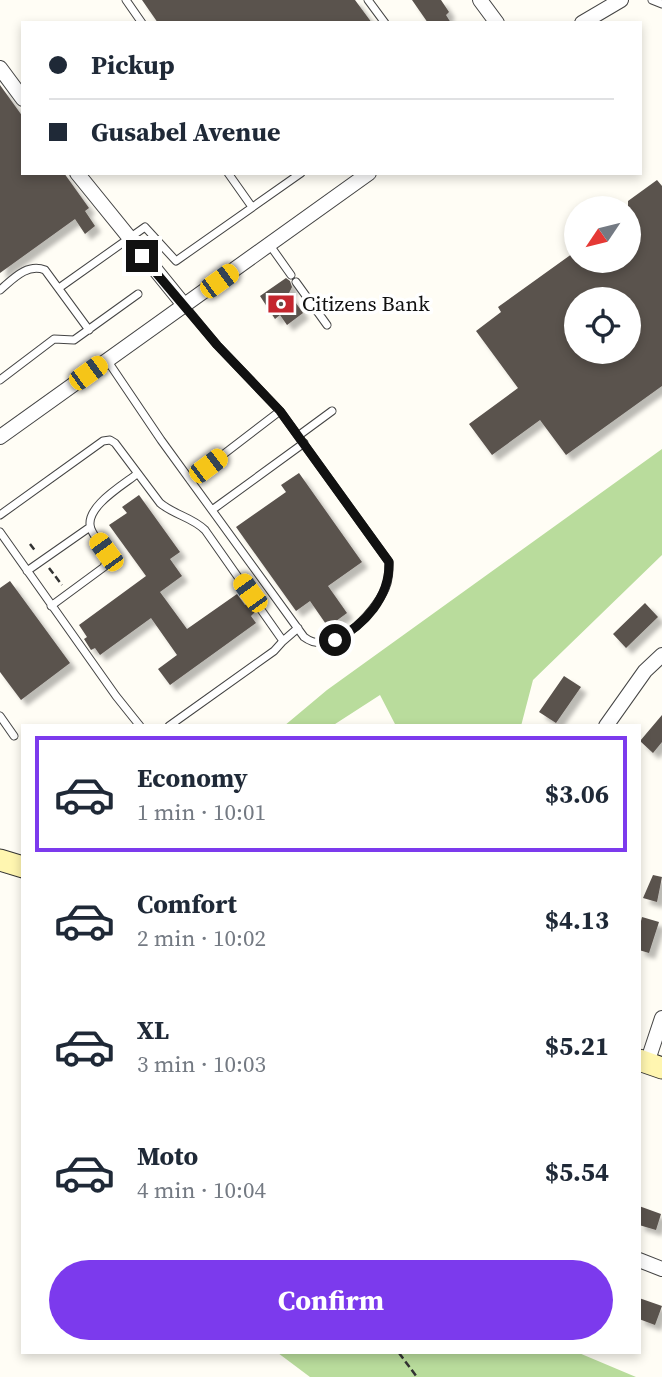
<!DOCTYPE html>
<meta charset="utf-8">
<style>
body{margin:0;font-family:"Source Serif 4",serif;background:#f6f6f7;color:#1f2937;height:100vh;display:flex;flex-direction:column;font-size:26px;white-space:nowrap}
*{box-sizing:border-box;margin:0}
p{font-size:23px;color:#747a83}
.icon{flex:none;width:38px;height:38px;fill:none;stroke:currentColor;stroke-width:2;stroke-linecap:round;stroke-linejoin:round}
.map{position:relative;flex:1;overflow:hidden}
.drawer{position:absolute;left:21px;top:724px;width:620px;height:630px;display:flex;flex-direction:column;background:#fff;border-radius:0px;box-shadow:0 4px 10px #0003}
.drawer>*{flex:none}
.top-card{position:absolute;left:21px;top:21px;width:621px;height:154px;border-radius:0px;box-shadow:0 4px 10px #0003;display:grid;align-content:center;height:154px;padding:0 28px;background:#fff}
.needle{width:46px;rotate:235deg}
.tools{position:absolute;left:564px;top:196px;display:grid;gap:14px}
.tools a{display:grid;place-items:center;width:77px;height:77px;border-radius:50%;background:#fff;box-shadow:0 4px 10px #0003;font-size:35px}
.end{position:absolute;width:32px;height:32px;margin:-16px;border:9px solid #111;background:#fff;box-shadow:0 0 0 4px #fff}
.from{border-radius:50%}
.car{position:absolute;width:21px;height:42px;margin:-21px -10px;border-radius:9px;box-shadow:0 0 5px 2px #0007;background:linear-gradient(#f5c518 24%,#345 0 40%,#f5c518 0 76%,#345 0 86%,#f5c518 0)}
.top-card b{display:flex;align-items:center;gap:24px;height:66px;font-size:26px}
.top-card b+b{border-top:2px solid #e0e1e3}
.top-card i{width:18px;height:18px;background:#1f2937}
ul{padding:12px 0 0;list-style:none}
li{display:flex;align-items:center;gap:21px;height:116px;margin:0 14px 10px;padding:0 14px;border:4px solid transparent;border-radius:0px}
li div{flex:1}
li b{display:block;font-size:26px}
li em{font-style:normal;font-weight:700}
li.active{border-color:#7c3aed}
li>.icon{width:63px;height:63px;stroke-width:1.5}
.cta{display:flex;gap:14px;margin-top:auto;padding:14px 28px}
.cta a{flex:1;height:80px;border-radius:42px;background:#7c3aed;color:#fff;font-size:28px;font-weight:700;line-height:80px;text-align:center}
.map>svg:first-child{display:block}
.forest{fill:#b9dc9c}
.building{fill:#5a524d;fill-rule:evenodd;filter:url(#shadow)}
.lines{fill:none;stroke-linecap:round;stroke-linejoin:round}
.service-casing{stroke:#444;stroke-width:9}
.minor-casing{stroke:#444;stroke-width:16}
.secondary-casing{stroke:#333;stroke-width:23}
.path{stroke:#333;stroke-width:2.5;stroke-dasharray:7 3.5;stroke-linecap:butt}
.service{stroke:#fff;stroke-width:7}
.minor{stroke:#fff;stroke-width:14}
.secondary{stroke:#fff6b0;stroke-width:21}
.route{stroke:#111;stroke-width:9}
.labels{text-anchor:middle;stroke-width:7;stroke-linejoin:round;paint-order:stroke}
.poi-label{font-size:21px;fill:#111;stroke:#fff;text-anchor:start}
</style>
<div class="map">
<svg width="662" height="1377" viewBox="0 0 662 1377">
<defs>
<filter id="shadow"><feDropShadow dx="6" dy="6" stdDeviation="2" flood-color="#0004"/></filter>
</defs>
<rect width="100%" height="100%" fill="#fffdf5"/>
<path class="forest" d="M662,449v106l-129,125 -12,46h-125l-16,-31 -48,31h-48l43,-36z
M278,1353h301l57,24h-326z"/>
<path class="building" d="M142,0h213l17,23h-214z
M412,0h29l8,12 -3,3 5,8h-23z
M0,85l23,32v56h41l25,35 -4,3 10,15 -10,8 -10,-15 -75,54z
M657,180l5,6v200l-96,69 -26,-35 -48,35 -23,-31 49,-36 -42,-57 25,-19 -3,-5 78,-56v10h52v-60zM576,299h52v53h-52z
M286,278l4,3 2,6 -3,6 14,20 -16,12 -7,-10 -5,4 -15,-23z
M299,473l63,89 -34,24 19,27 -19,14 -18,-26 -14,10 -60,-84 50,-35 -5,-7z
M139,495l41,57 -10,7 12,17 -22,16 27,37 50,-35 8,11 4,-2 6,9 -4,4 5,7 -86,62 -12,-16 19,-14 -26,-37 -51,37 -5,-7 -4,2 -7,-11 3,-2 -8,-12 67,-49 -37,-51 18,-12 -5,-6z
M10,581l60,82 -49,37 -21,-28v-84z
M645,603l13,14 -32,31 -13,-14z
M564,676l17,11 -25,36 -17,-11z
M662,715v27l-9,11 -13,-12z
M653,875l9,2 -5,25 -14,-4z
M642,917l17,5 -10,31 -10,-3v-21z
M639,1206l22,8 -5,16 -17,-5z
M639,1298l23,8 -7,19 -16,-6z"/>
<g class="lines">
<g class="service-casing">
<path id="service" d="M126,0l16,23
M368,0l17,23
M652,0l10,4
M228,173l24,34
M269,244l22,31
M296,282l31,43
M59,288l86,-61 31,34 125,-88
M0,290c13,-11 27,-27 45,-20l44,60
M107,360l54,80 143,197c29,22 70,-24 81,-48 4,-9 4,-18 4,-27l-109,-151 -63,-66 -33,-40
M0,380l54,-41 20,1 64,-46
M298,436l34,-25
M190,480l90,-69
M212,510l92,-67
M0,515l103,-74 7,-1 5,3 45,60c14,12 32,14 45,27l78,111 -9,10 -105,75
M0,532l116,164 24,30
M27,571l63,-44
M51,606l53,-39 4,-10c-4,-10 -13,-18 -17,-28 -8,-21 32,-44 46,-55
M283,641l15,-13
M0,716l14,20"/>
</g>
<g class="minor-casing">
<path id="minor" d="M480,0l17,23
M582,23l39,-23
M0,68l23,31
M77,173l107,132
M0,437l369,-264
M606,726l39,-55 17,-16
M647,1063l15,-45
M639,1260l23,9"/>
</g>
<g class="secondary-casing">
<path id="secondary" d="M0,860l23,7
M639,1060l23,8"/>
</g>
<path class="path" d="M30,544l6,8
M49,568l13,17
M399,1353l18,24"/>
<use href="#service" class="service"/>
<use href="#minor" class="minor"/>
<use href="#secondary" class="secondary"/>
</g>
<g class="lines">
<path class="route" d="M142,256l75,89 63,66 109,151c1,35 -24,63 -54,78"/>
</g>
<defs>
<g id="bank-bare" transform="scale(2.1)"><path d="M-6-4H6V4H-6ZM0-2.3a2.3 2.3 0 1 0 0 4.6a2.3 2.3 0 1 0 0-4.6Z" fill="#c4262e" stroke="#fff" stroke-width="2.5" paint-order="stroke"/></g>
</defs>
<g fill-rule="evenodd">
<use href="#bank-bare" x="281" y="304"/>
</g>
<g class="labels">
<g class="poi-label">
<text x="302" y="311">Citizens Bank</text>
</g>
</g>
</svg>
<div class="tools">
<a><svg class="needle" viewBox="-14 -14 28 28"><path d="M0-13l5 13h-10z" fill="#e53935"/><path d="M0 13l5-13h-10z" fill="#747a83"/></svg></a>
<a><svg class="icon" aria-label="locate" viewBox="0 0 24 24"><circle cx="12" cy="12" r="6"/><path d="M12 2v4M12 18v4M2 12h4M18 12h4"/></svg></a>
</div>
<i class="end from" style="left:335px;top:640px"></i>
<i class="end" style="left:142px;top:256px"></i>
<i class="car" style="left:219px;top:281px;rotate:54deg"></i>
<i class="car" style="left:88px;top:373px;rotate:54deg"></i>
<i class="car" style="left:208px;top:466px;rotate:53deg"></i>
<i class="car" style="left:106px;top:552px;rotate:324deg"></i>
<i class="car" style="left:250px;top:593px;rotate:324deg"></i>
<div class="top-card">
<b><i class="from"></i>Pickup</b>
<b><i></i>Gusabel Avenue</b>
</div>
<section class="drawer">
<ul>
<li class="active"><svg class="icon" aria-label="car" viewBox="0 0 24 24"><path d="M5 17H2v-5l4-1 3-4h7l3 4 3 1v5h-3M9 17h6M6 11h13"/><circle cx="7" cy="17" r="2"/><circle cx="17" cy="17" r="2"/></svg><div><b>Economy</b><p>1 min · 10:01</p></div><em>$3.06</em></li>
<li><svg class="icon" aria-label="car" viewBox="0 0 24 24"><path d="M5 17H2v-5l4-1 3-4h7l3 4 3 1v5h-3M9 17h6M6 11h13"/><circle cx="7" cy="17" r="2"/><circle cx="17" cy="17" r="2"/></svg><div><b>Comfort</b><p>2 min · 10:02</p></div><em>$4.13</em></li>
<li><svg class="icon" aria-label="car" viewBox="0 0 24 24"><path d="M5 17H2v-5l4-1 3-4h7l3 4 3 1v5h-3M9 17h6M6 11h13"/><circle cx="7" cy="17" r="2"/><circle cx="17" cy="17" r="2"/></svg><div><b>XL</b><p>3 min · 10:03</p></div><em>$5.21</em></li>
<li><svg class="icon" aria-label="car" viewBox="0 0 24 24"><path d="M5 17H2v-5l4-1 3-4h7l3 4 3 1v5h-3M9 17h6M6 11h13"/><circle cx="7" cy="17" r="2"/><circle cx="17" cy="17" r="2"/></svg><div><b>Moto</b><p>4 min · 10:04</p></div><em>$5.54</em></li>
</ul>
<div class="cta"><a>Confirm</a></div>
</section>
</div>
